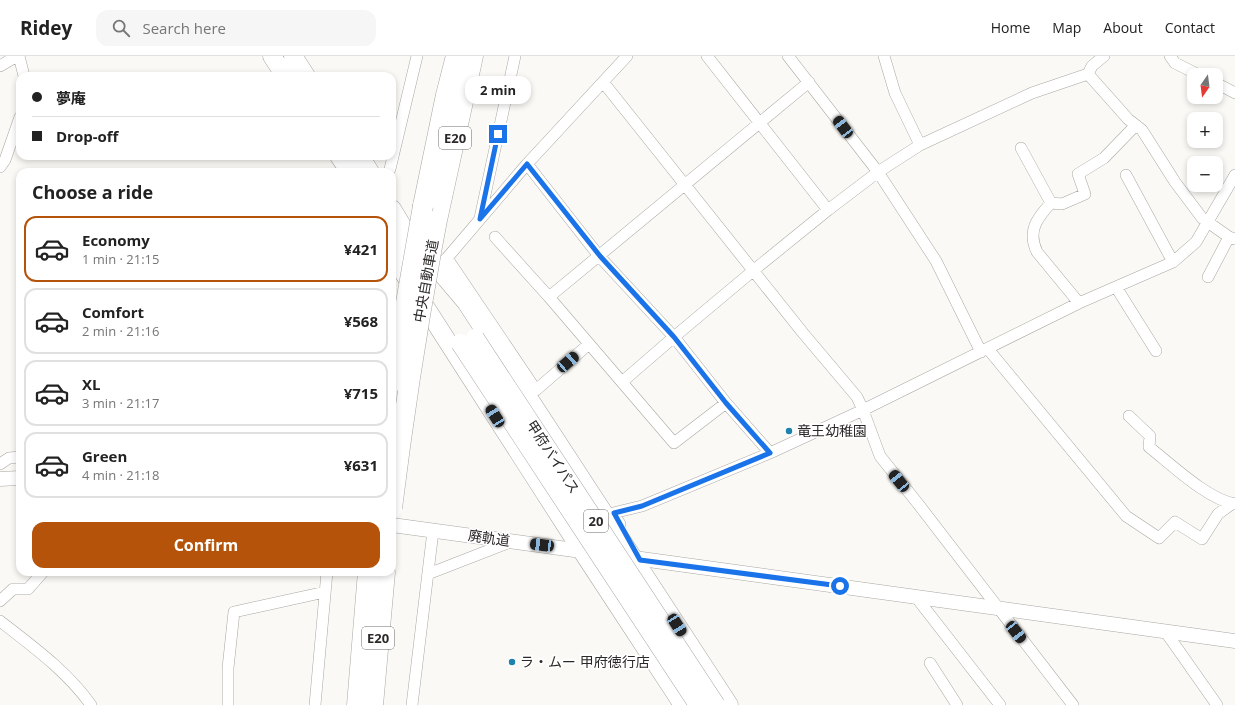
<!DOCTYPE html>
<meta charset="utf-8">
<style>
body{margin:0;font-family:"Open Sans","Noto Sans JP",sans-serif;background:#f6f6f6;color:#222;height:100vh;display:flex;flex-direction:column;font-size:15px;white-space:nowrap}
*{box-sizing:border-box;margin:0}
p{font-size:13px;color:#767676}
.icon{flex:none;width:22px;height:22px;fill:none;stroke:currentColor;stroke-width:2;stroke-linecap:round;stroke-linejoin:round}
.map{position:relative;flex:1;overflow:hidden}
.sheet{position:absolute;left:16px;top:112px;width:380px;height:408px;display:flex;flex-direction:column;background:#fff;border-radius:12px;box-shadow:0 2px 6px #0003}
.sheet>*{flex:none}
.top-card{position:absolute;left:16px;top:16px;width:380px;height:88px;border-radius:12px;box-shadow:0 2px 6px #0003;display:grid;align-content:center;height:88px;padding:0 16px;background:#fff}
.needle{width:26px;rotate:194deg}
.tools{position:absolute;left:1187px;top:12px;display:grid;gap:8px}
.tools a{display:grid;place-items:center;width:36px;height:36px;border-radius:8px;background:#fff;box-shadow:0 2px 6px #0003;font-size:20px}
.end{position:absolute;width:18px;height:18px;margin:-9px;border:5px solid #1a73e8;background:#fff;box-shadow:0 0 0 2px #fff}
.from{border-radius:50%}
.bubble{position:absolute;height:28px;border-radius:12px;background:#fff;box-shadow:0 2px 6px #0003;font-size:13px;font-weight:700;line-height:28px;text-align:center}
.car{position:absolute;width:12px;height:24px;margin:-12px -6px;border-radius:5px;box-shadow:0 0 3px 1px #0007;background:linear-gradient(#222 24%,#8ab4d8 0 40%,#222 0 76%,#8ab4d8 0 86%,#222 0)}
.top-card b{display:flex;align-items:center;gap:14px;height:38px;font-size:15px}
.top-card b+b{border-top:1px solid #e0e0e0}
.top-card i{width:10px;height:10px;background:#222}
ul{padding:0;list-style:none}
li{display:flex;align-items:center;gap:12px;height:66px;margin:0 8px 6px;padding:0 8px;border:2px solid #e0e0e0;border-radius:12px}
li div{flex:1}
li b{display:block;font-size:15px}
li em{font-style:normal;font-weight:700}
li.selected{border-color:#b45309}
li>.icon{width:36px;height:36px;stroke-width:1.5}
h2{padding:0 16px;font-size:18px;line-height:48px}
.button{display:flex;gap:8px;margin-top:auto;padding:8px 16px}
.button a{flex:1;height:46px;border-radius:12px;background:#b45309;color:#fff;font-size:16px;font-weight:700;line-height:46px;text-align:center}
header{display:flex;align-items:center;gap:24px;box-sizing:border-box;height:56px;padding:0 20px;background:#fff;border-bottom:1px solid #e0e0e0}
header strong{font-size:19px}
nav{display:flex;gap:22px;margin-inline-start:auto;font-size:14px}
.search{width:280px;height:36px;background:#f6f6f6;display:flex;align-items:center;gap:10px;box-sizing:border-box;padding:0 14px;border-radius:12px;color:#767676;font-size:15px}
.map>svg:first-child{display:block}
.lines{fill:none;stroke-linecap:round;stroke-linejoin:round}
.minor-casing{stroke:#a9a7a3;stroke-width:12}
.tertiary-casing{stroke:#a9a7a3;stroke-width:15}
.trunk-casing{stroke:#a9a7a3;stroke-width:19}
.motorway-casing{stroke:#a9a7a3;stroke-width:21}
.minor{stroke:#fff;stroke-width:11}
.tertiary{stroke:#fff;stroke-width:14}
.trunk{stroke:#fff;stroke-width:18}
.motorway{stroke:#fff;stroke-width:20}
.trunk-bridge-casing{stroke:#a9a7a3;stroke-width:19;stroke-linecap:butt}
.motorway-bridge-casing{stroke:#a9a7a3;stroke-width:21;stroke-linecap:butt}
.trunk-bridge{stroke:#fff;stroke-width:18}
.motorway-bridge{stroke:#fff;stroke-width:20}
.route{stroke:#1a73e8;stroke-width:5}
.poi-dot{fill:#1d82ac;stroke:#fff;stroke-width:1.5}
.labels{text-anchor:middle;stroke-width:3.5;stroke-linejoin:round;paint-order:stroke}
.shield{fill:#fff;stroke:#6b6a68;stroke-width:1}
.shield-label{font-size:13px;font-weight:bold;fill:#2b2a28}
.street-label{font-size:14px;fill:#2b2a28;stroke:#fff}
.poi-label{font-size:14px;fill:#2b2a28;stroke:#fff;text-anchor:start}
</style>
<header>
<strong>Ridey</strong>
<div class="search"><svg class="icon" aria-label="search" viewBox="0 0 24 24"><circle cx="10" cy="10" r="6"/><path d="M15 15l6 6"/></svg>Search here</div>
<nav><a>Home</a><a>Map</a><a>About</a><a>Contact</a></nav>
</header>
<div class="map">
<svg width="1235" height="649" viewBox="0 0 1235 649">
<rect width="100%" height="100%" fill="#fbf9f5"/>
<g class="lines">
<g class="minor-casing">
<path id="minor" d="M19,0l5,20
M707,0l121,154
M788,0l90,116 43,66 15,23 45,91
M884,0l11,37 25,52
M1170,0l5,7 24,12
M0,10l17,-10
M1088,18l40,45 14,11 33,52 27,36 27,19 6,2
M603,26l200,251 54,64 6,13 17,46 39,49 154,200
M1216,27l19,10
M1021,92l30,55
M527,108l72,92 75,81 52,66 44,50
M0,111l5,-7 15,-43
M390,113l27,-113
M1126,119l47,87
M480,162l35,-162
M495,181l54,60 125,146 52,-40
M447,202l89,132 53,-46
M438,212l9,-10 80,-94 100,-108
M1208,221l21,-40
M1116,231l40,64
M549,241l260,-215
M1079,247l-42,-51c-10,-21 0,-34 14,-49l11,1 23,-10 -7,-20 26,-16 32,-33
M988,293l138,167 33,22 16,-16 27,17 16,-25 15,-11
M622,326l52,-45 80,-67 74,-60 50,-38 42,-27 112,-52 56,-19 4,-8 12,-10
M1129,360l21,20 -1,11c23,18 58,52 86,57
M0,408l9,-6 11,-1
M620,468l-7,-11 29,-7 128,-53 93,-43 216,-107 94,-41 23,-20 39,-67
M428,518l82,-32
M916,541l84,108
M0,545l13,-12h15l15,-17
M0,565c32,25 67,50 91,84
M1165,575l52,74
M930,607l27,42
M228,649v-37l6,-56 91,-20
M315,649l12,-133
M412,649l21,-174"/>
</g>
<g class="tertiary-casing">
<path id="tertiary" d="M0,423l20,-1
M392,469l197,27
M627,501l608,84"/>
</g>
<g class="trunk-casing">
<path id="trunk" d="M272,0l13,20
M293,0l13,20
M339,100l11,16
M360,100l10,16
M392,153l18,30
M404,173l62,73 263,403
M392,180l17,27
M392,199l190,296 101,154"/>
</g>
<g class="motorway-casing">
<path id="motorway" d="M423,150l23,-111 10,-39
M437,164l36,-164
M357,649l11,-133
M373,649l12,-133"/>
</g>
<use href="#minor" class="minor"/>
<use href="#tertiary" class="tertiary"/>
<use href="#trunk" class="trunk"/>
<use href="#motorway" class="motorway"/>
<g class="trunk-bridge-casing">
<path id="trunk-bridge" d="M475,282l241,367
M460,287l238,362"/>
</g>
<g class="motorway-bridge-casing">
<path id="motorway-bridge" d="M392,326l31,-176
M392,452c12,-97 27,-193 45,-288"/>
</g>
<use href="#trunk-bridge" class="trunk-bridge"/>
<use href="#motorway-bridge" class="motorway-bridge"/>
</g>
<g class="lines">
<path class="route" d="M498,78l-18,85 47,-55 73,92 74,81 52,66 44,50 -128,53 -28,7 26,47 200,26"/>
</g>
<g class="poi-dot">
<circle cx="789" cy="375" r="4"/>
<circle cx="512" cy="606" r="4"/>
</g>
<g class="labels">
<g class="shield">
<rect x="439" y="71" width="32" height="22" rx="3"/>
<rect x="584" y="454" width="24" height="22" rx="3"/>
<rect x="362" y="571" width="32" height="22" rx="3"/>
</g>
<g class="shield-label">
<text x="455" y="87">E20</text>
<text x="596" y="470">20</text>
<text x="378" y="587">E20</text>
</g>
<g class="street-label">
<text transform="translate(426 225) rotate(-80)" y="5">中央自動車道</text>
<text transform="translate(553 401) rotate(57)" y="5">甲府バイパス</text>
<text transform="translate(489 482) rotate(8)" y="5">廃軌道</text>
</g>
<g class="poi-label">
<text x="797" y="380">竜王幼稚園</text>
<text x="520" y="611">ラ・ムー 甲府徳行店</text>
</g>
</g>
</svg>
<div class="tools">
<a><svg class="needle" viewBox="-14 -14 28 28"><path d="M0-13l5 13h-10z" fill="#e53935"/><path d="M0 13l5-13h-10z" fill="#767676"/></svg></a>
<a>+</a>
<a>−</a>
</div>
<i class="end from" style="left:840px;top:530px"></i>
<i class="end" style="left:498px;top:78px"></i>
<div class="bubble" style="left:465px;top:20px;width:66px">2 min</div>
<i class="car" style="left:843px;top:71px;rotate:323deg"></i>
<i class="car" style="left:568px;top:306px;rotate:49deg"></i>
<i class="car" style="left:495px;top:360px;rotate:328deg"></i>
<i class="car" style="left:899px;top:425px;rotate:321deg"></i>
<i class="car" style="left:542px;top:489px;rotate:277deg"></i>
<i class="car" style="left:677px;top:569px;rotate:147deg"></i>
<i class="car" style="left:1016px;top:576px;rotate:142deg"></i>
<div class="top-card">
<b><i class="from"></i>夢庵</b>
<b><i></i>Drop-off</b>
</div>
<section class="sheet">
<h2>Choose a ride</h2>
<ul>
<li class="selected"><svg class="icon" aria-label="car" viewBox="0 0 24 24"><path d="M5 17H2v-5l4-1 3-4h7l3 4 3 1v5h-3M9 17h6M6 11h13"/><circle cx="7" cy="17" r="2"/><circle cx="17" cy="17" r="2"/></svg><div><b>Economy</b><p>1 min · 21:15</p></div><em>¥421</em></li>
<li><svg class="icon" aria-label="car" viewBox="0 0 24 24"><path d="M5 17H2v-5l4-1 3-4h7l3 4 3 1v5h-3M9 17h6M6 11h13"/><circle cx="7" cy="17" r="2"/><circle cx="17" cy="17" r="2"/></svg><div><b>Comfort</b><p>2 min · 21:16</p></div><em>¥568</em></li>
<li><svg class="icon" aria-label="car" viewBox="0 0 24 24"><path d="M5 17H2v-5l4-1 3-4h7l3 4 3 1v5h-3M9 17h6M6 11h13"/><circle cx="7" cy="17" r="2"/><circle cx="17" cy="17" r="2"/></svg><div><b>XL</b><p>3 min · 21:17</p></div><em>¥715</em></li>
<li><svg class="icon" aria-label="car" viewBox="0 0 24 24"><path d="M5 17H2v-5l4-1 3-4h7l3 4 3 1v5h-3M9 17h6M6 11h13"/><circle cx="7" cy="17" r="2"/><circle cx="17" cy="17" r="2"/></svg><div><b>Green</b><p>4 min · 21:18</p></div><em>¥631</em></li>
</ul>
<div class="button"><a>Confirm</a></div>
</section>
</div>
